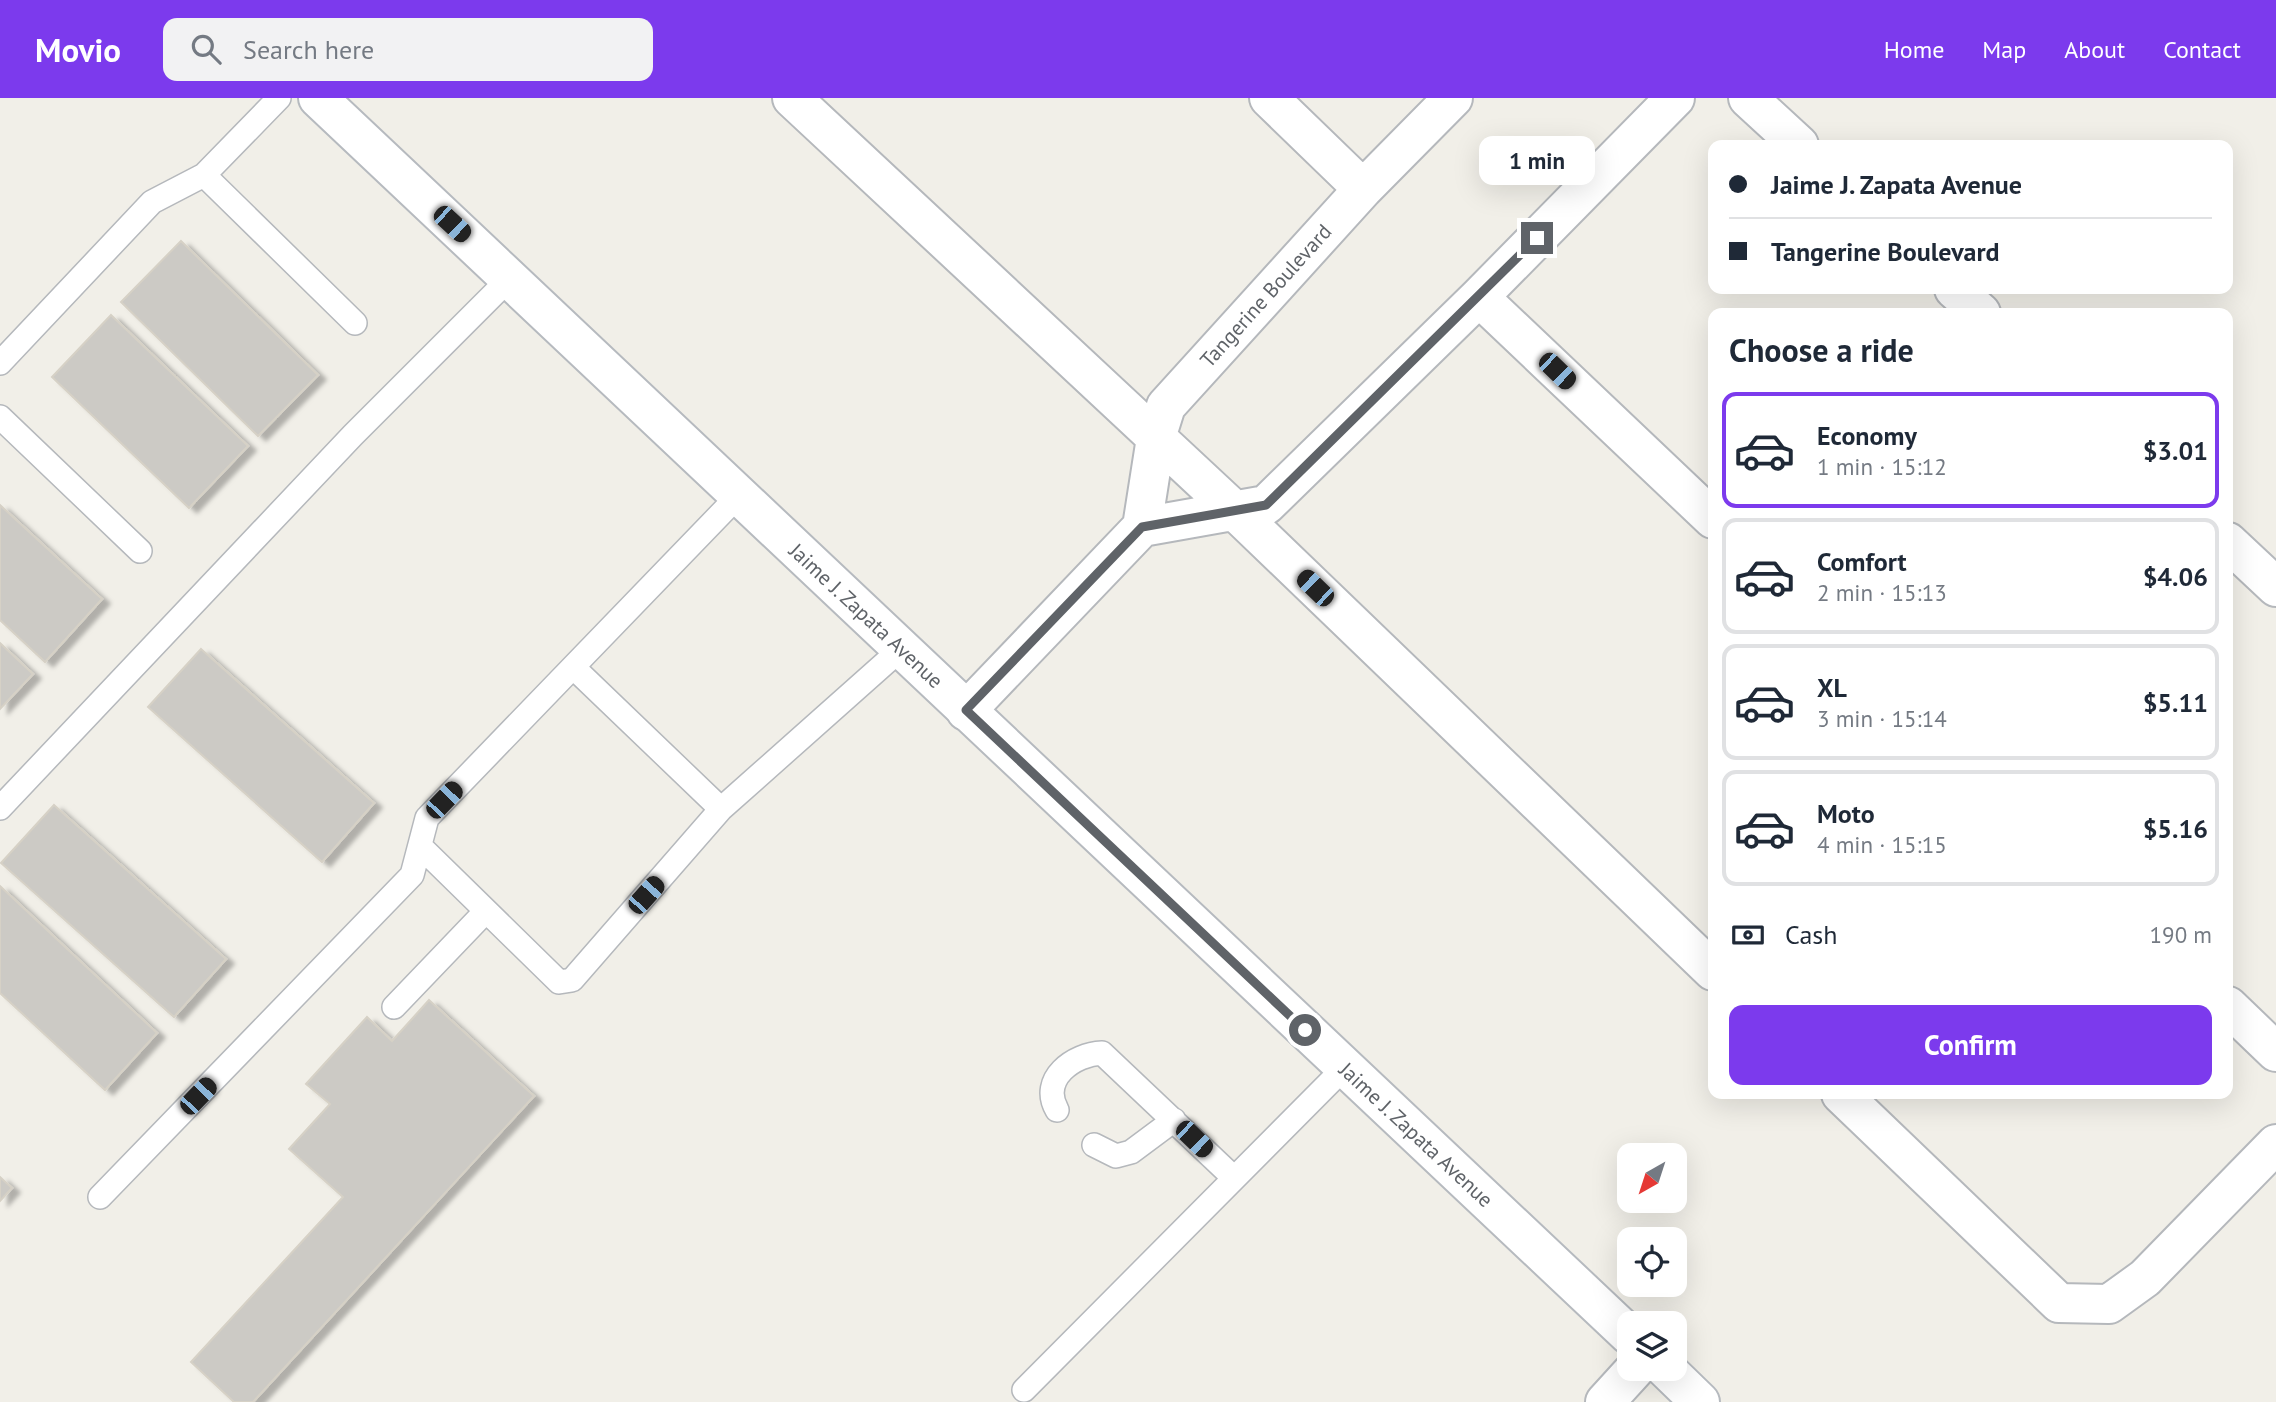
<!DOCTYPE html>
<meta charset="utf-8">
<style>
body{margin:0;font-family:"PT Sans",sans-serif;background:#f2f2f3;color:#1f2937;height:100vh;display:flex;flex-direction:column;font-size:26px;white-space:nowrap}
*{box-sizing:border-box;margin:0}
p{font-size:23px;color:#747a83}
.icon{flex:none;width:38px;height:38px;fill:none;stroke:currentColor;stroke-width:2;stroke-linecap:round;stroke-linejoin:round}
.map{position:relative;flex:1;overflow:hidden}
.sheet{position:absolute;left:1708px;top:210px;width:525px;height:791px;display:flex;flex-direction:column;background:#fff;border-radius:14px;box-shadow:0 7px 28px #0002}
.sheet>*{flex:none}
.hud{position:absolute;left:1708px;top:42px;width:525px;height:154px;border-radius:14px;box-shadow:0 7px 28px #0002;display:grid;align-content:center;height:154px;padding:0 21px;background:#fff}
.needle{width:46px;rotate:219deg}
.tools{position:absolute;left:1617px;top:1045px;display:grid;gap:14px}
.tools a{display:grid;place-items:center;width:70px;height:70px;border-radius:14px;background:#fff;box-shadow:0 7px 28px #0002;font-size:35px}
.end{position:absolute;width:32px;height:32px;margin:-16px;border:9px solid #5f6368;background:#fff;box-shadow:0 0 0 4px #fff}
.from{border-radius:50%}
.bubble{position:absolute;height:49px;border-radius:14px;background:#fff;box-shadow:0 7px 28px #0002;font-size:23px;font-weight:800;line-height:49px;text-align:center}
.car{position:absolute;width:21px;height:42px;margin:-21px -10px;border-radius:9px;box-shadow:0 0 5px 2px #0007;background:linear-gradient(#222 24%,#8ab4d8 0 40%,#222 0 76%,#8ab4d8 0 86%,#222 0)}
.hud b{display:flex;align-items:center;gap:24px;height:66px;font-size:26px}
.hud b+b{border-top:2px solid #e0e1e3}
.hud i{width:18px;height:18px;background:#1f2937}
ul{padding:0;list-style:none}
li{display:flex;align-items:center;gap:21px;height:116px;margin:0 14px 10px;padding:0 7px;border:4px solid #e0e1e3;border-radius:14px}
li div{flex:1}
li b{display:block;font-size:26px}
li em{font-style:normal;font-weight:800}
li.current{border-color:#7c3aed}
li>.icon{width:63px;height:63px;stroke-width:1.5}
h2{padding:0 21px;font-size:32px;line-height:84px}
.pay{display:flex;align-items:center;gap:18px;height:77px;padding:0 21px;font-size:26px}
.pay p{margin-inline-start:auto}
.cta{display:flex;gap:14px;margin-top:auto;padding:14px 21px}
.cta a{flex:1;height:80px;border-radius:14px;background:#7c3aed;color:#fff;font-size:28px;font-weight:800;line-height:80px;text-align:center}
header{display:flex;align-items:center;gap:42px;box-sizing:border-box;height:98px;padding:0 35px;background:#7c3aed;color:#fff}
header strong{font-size:33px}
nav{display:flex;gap:38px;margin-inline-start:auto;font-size:24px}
.search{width:490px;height:63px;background:#f2f2f3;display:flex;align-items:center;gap:18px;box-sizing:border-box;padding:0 24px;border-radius:14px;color:#747a83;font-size:26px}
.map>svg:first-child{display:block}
.building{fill:#cccac5;stroke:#d6d1c6;stroke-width:2;filter:url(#shadow)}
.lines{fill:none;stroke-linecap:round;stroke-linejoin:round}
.lane-casing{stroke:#b5b8bc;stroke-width:26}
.street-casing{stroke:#b5b8bc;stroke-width:42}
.secondary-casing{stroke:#b6babf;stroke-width:42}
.lane{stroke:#fff;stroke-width:23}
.street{stroke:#fff;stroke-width:38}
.secondary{stroke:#fff;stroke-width:38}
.route{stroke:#5f6368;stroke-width:9}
.labels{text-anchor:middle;stroke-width:5;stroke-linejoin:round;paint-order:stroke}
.street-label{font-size:21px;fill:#5f6368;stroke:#fff}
</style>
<header>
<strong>Movio</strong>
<div class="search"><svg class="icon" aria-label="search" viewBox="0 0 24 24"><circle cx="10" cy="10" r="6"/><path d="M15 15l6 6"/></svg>Search here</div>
<nav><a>Home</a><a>Map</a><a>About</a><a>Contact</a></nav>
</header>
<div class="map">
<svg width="2276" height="1304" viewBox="0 0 2276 1304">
<defs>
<filter id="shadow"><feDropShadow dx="8" dy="4.5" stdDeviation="2" flood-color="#0004"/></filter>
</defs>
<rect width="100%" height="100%" fill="#f1efe8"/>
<path class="building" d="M181,143l137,134 -60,61 -137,-134z
M111,217l137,131 -59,62 -137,-131z
M0,407l102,94 -57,63 -45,-42z
M0,545l33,31 -33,35z
M201,551l173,154 -52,59 -174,-155z
M54,707l172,154 -52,58 -173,-154z
M0,788l157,147 -52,57 -105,-97z
M429,902l105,96 -281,306h-19l-43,-40 152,-165 -54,-48 41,-45 -24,-20 61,-67 25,24z
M0,1079l12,11 -12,13z"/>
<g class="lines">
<g class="lane-casing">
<path id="lane" d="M204,77l151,148
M0,265l152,-161 52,-27 75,-77
M0,319l140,134
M0,710l353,-373 156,-156
M721,711l180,-160
M420,748l139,136 13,-2 149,-171 -148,-142
M394,909l92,-96
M1057,1012c-18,-31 17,-56 45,-57l132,125
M1094,1047l22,11 15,-4 43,-32
M100,1099l312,-322 15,-57 311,-322
M1024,1292l321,-323"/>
</g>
<g class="street-casing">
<path id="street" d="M792,0l444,414 477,459
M1269,0l94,91
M1748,0l51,47
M1954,191l27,24
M1479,199l234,222
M1142,429l124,-22 213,-208 196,-199
M2228,444l48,45
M966,613l176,-184 14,-89 10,-32 197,-217 90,-91
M2228,908l48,46
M1841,996l218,209 50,1 36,-26 131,-134
M1605,1304l31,-34"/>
</g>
<g class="secondary-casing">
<path id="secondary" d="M318,0l1311,1237
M1665,1270l35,34"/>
</g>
<use href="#lane" class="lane"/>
<use href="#street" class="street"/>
<use href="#secondary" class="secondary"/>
</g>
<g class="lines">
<path class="route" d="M1305,932l-339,-320 176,-183 124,-22 271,-267"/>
</g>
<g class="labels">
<g class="street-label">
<text transform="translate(1266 198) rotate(-48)" y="7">Tangerine Boulevard</text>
<text transform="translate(866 518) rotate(43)" y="7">Jaime J. Zapata Avenue</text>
<text transform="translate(1416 1037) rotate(43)" y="7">Jaime J. Zapata Avenue</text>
</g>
</g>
</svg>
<div class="tools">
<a><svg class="needle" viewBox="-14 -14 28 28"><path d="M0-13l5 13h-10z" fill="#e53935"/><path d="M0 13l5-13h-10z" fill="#747a83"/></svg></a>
<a><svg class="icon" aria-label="locate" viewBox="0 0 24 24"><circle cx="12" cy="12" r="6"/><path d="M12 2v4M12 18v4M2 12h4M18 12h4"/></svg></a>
<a><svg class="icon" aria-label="layers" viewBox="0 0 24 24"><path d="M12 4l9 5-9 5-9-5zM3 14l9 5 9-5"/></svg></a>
</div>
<i class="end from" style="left:1305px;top:932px"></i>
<i class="end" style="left:1537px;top:140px"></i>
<div class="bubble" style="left:1479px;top:38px;width:116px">1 min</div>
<i class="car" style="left:452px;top:126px;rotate:133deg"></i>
<i class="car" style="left:1557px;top:273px;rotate:134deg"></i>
<i class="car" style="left:1315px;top:490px;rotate:314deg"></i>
<i class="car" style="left:444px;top:702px;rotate:44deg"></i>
<i class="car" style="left:646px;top:797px;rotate:42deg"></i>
<i class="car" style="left:198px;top:998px;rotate:44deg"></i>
<i class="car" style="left:1194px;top:1041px;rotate:134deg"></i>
<div class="hud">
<b><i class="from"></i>Jaime J. Zapata Avenue</b>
<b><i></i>Tangerine Boulevard</b>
</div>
<section class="sheet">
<h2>Choose a ride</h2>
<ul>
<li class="current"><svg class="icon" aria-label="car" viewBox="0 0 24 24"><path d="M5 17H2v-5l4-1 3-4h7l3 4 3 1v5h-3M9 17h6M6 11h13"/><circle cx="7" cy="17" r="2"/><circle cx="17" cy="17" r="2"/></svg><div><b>Economy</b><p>1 min · 15:12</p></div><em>$3.01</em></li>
<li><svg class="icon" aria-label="car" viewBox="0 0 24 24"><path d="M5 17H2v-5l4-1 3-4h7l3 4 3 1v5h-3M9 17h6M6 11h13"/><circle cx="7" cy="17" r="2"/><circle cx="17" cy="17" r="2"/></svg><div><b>Comfort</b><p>2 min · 15:13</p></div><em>$4.06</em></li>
<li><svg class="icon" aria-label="car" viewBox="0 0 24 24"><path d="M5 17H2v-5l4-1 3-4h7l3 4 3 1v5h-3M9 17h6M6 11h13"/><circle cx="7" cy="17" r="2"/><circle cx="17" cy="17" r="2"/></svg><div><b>XL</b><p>3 min · 15:14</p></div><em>$5.11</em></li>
<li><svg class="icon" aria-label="car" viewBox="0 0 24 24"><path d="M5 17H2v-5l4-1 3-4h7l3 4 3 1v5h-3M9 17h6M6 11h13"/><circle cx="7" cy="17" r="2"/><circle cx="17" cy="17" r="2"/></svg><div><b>Moto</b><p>4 min · 15:15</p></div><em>$5.16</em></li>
</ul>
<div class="pay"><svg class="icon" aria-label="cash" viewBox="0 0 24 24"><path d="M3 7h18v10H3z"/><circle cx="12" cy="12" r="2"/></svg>Cash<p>190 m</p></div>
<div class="cta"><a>Confirm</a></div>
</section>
</div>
